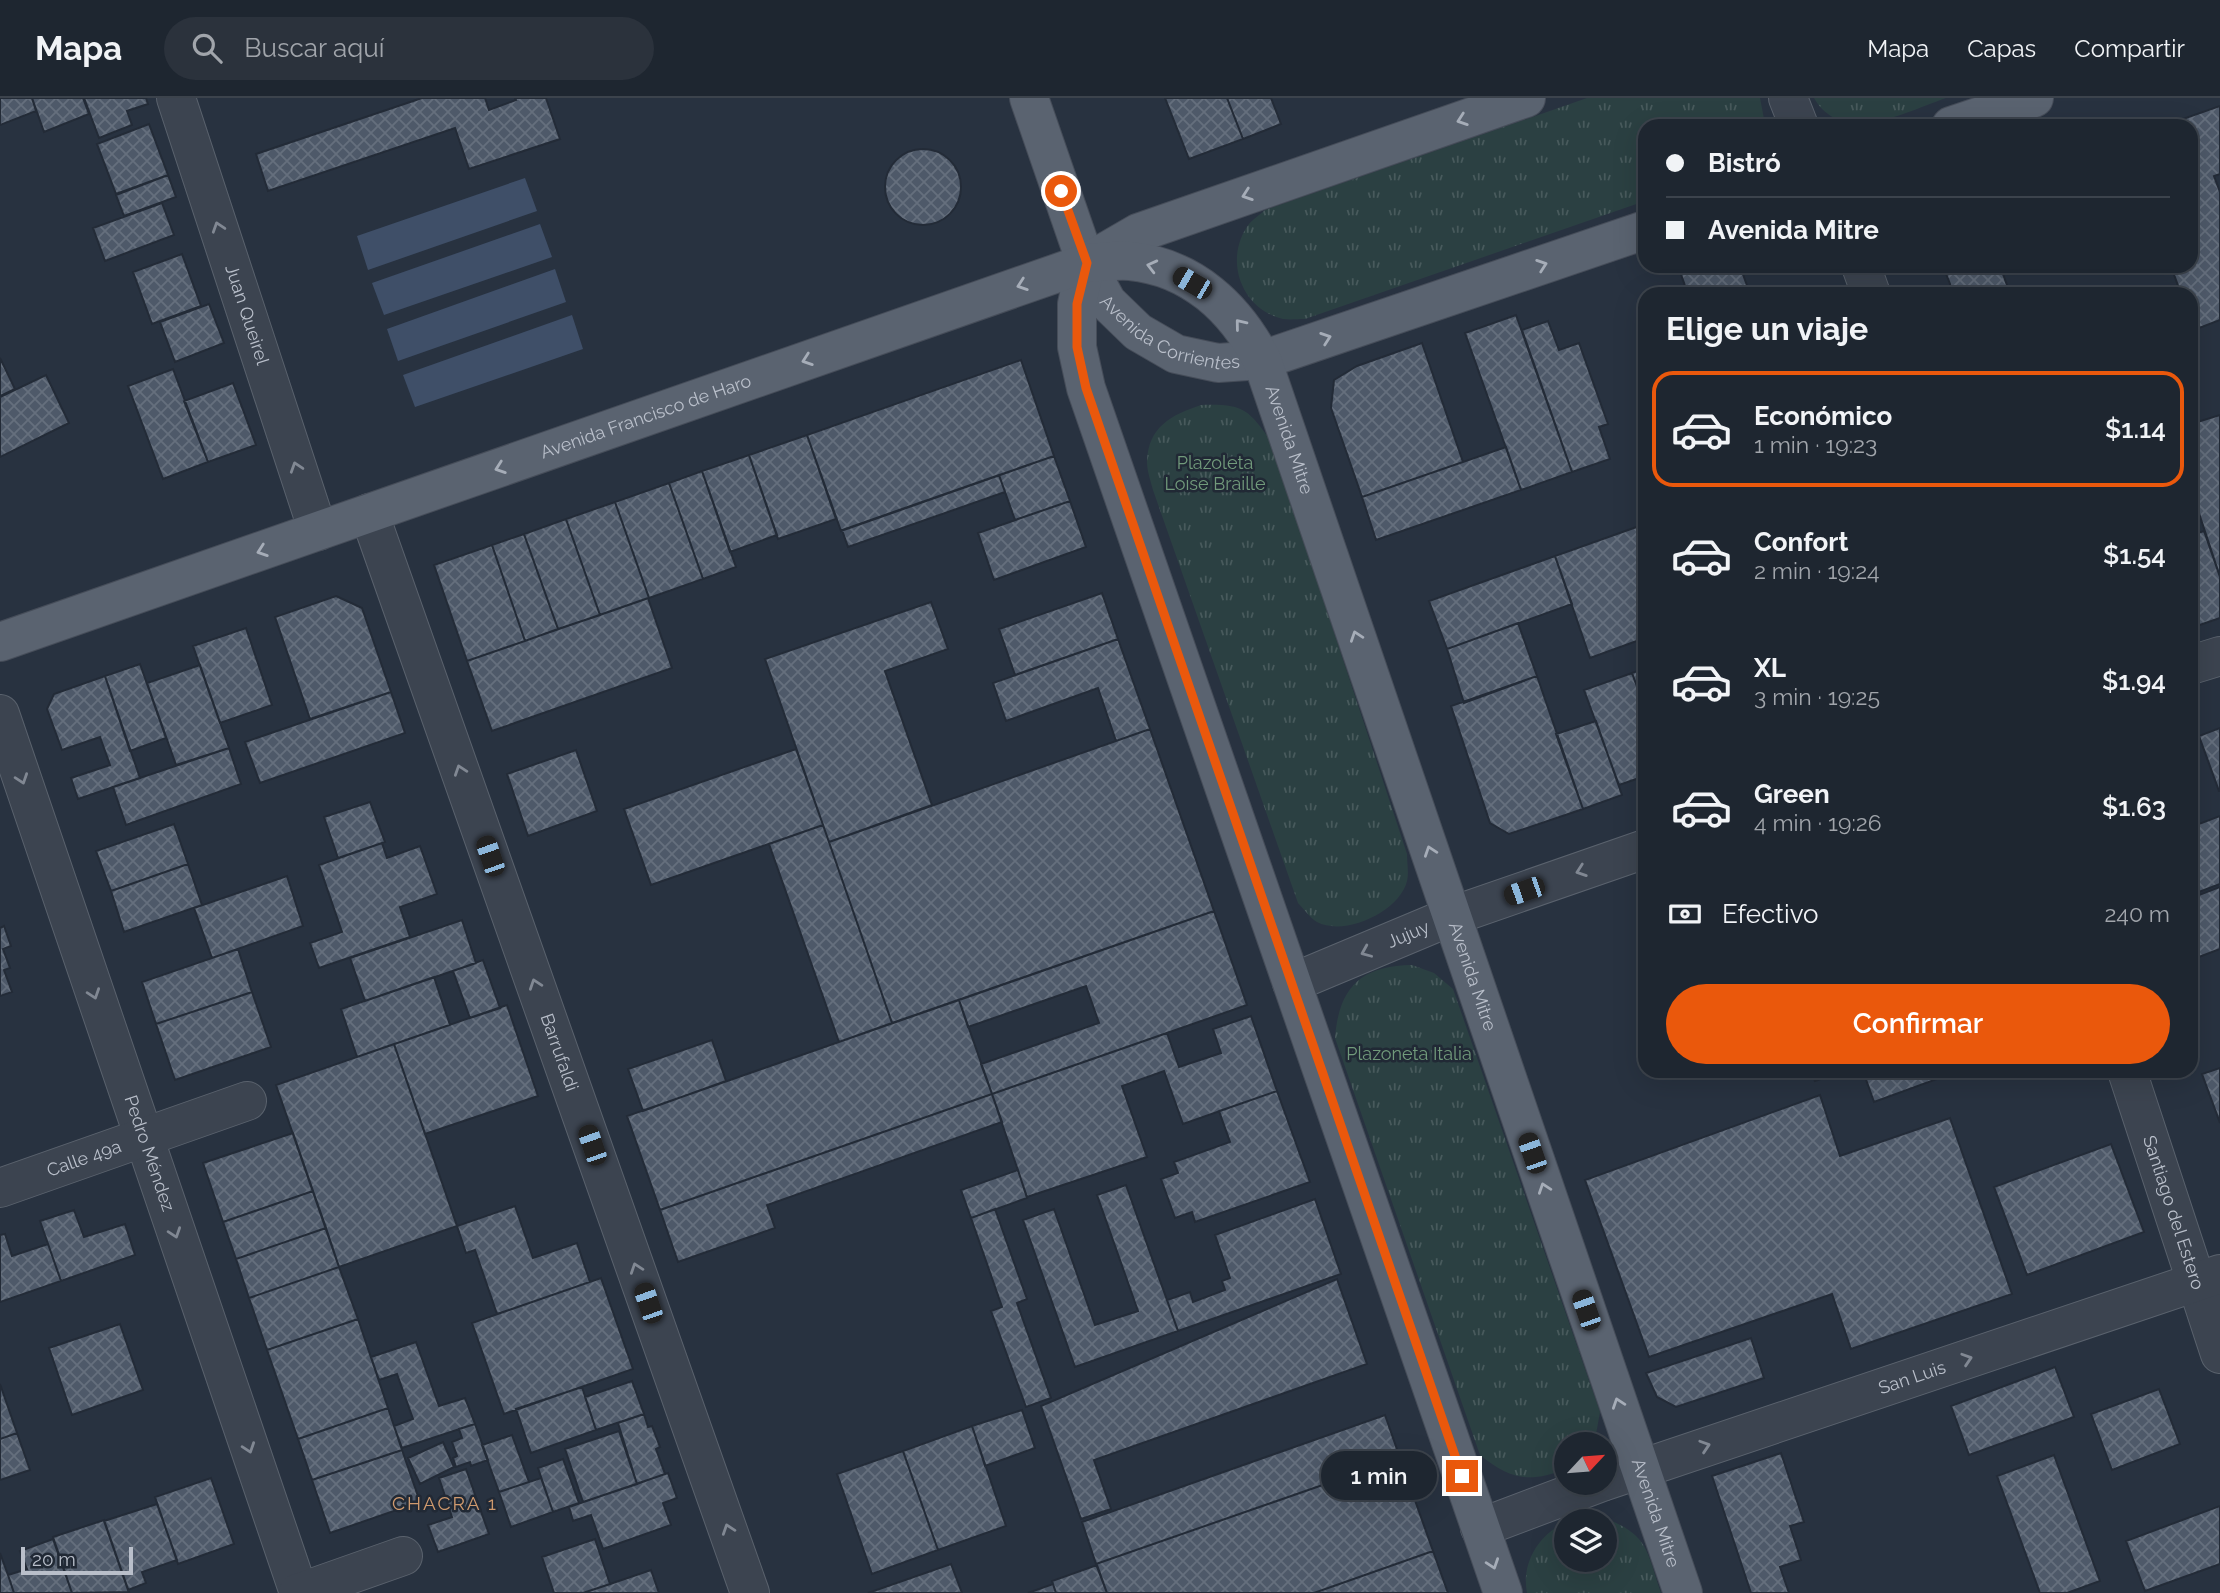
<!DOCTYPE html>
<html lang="es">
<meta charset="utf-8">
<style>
body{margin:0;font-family:Raleway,sans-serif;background:#2b323c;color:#f1f3f6;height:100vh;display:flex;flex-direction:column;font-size:26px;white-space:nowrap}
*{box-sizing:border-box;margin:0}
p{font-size:23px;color:#a1a5ab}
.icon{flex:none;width:38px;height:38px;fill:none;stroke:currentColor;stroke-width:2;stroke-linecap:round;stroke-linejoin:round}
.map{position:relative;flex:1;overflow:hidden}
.sheet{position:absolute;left:1638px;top:189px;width:560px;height:791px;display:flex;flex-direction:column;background:#1e2630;border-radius:21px;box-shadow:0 7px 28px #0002,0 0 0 2px #3c434c}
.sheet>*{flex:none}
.guide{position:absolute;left:1638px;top:21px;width:560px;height:154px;border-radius:21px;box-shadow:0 7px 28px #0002,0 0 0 2px #3c434c;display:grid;align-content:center;height:154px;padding:0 28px;background:#1e2630}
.needle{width:46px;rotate:64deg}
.buttons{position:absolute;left:1554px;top:1334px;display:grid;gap:14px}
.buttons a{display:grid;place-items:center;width:63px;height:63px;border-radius:50%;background:#1e2630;box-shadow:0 7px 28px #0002,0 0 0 2px #3c434c;font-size:35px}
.scale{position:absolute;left:21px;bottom:18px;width:112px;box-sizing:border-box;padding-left:7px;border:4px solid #b9bfca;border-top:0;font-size:19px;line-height:24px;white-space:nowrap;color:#b9bfca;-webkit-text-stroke:5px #212935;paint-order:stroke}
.end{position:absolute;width:32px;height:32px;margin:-16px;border:9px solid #ea580c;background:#fff;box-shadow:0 0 0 4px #fff}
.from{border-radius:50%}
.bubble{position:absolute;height:49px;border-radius:24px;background:#1e2630;box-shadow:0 7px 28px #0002,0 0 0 2px #3c434c;font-size:23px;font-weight:600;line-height:49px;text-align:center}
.car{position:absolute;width:21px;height:42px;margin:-21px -10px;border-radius:9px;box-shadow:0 0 5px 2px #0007;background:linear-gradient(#222 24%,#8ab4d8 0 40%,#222 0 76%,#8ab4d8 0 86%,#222 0)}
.guide b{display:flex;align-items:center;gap:24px;height:66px;font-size:26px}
.guide b+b{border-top:2px solid #3c434c}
.guide i{width:18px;height:18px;background:#f1f3f6}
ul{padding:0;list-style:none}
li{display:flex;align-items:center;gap:21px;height:116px;margin:0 14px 10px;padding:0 14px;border:4px solid transparent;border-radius:21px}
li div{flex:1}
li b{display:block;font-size:26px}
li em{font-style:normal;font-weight:600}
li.selected{border-color:#ea580c}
li>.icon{width:63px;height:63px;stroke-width:1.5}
h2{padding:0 28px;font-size:32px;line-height:84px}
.pay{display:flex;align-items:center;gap:18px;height:77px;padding:0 28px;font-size:26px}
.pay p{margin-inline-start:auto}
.button{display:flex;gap:14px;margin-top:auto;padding:14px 28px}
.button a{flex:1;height:80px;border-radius:42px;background:#ea580c;color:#fff;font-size:28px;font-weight:600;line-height:80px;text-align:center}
header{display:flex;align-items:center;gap:42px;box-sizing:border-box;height:98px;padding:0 35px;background:#1e2630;border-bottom:2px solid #3c434c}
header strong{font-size:33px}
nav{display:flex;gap:38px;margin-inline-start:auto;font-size:24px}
.search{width:490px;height:63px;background:#2b323c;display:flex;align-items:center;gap:18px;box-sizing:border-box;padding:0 24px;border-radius:38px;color:#a1a5ab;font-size:26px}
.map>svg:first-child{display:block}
.grass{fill:url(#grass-tufts)}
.water{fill:#3f4f68}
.building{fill:url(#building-cross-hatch);stroke:#232b37;stroke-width:2}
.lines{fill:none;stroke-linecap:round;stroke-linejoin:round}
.minor-casing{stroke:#5a626d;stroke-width:40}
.major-casing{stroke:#464d59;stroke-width:40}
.minor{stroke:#3c4450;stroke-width:38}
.major{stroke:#5a6370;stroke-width:38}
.oneway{stroke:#a6adb8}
.oneway2{stroke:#818893}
.route{stroke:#ea580c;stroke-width:9}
.labels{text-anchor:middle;stroke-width:5;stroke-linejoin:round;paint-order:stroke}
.street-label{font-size:18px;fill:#b9bfca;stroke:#212935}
.park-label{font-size:18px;fill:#719a7b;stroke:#212935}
.neighbourhood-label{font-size:19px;letter-spacing:2px;fill:#d09a6e;stroke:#212935}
</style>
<header>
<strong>Mapa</strong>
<div class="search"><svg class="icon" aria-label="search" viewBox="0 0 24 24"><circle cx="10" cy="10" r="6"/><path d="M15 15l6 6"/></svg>Buscar aquí</div>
<nav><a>Mapa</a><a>Capas</a><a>Compartir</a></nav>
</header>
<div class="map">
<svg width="2220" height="1495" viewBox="0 0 2220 1495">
<defs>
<pattern id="grass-tufts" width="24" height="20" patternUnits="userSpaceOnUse" patternTransform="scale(1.75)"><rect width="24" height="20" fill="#2b4042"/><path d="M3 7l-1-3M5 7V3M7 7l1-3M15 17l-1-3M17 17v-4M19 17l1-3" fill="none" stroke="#485a5c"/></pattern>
<pattern id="building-cross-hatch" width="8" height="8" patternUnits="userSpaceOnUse" patternTransform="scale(1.75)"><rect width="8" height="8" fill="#4e5969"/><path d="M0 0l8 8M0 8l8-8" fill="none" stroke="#656f7d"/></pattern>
</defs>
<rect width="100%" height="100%" fill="#283240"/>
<path class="grass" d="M1587,0h173l4,21 -1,7h-118v75l-340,118c-7,0 -15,1 -22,0 -42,-10 -60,-60 -34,-95 4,-5 11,-9 16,-14z
M1814,0h132c-38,13 -104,49 -132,0z
M1201,307c42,-1 46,3 70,36l136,413c0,9 2,19 0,27 -7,30 -62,56 -90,41 -7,-4 -13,-13 -19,-19l-145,-413c-2,-8 -6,-19 -6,-28 1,-35 24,-47 54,-57z
M1412,867l22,8 19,16 147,423 -4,22 -6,10h-24v25c-37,14 -55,11 -86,-14l-145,-417c4,-51 26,-72 77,-73z
M1602,1419c47,18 44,32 59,76h-134c-6,-30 12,-59 39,-71v37h39v-38h-35l8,-3z"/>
<path class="water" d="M525,80l12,33 -169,59 -11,-34z
M540,126l12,33 -168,58 -12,-32z
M555,171l11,33 -168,59 -11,-32z
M572,217l11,34 -168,58 -12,-32z"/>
<path class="building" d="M0,0h32l4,13 -36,14z
M32,0h51l6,16 -45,18z
M84,0h62l2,6 -21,7 5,14 -33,13z
M422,0h63l4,12 27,-10 -1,-2h31l14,41 -91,30 -14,-41 -187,63 -12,-37z
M1165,0h62l16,41 -54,20z
M1227,0h44l10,26 -38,15z
M2220,8v68l-6,2 6,16v128l-26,10 -3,-9v-27h-10l-10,-28h20v-140h-28z
M149,26l19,51 -52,19 -19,-50z
M885 89a38 38 0 1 1 76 0a38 38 0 1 1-76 0Z
M168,77l8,22 -52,19 -8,-21z
M162,105l12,32 -69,26 -12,-33z
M182,156l19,52 -49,18 -19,-52z
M1678,168h62l10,28h-62z
M1943,168h71l2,3 -13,5 5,14 -14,6h-40z
M209,206l15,39 -49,19 -15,-40z
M1516,217l56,157 -51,18 -56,-157z
M1548,223l11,29 20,-7 29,81 -9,3 11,32 -38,13 -50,-142z
M1422,245l41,119 -101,35 -31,-89 3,-28 23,-14z
M0,260l15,31 -15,7z
M1021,262l33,96 -213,75 -34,-96z
M173,271l35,93 -45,17 -35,-93z
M46,277l23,48 -69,34v-60z
M233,285l23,62 -48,17 -24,-61z
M2220,317v162l-29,-88v-65z
M807,337l29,84 -58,20 -29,-84z
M1506,349l15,43 -145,50 -14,-43z
M749,357l28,80 -47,17 -28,-81z
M1054,358l16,45 -55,19 -16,-45z
M702,373l34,96 -33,12 -34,-96z
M999,377l6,17 -157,55 -6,-17z
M669,385l34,96 -54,19 -34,-96z
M1070,403l16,46 -92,33 -16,-47z
M615,404l34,96 -49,17 -34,-96z
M566,421l34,96 -42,14 -34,-95z
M1645,426v114l-55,20 -35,-102z
M2204,433l16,46v41l-29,10v-93z
M524,436l34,95 -33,12 -33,-96z
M492,447l33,96 -58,20 -33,-96z
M1555,458l17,48 -125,45 -18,-48z
M1102,495l16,46 -103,36 -16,-46z
M336,498l26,12 29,84 -81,27 -35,-102z
M648,500l24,70 -180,63 -25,-70z
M931,504l17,47 -63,22 47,134 -103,37 -64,-183z
M1518,525l19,53 -73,27 -17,-54z
M246,530l26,77 -52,18 -27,-77z
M1118,541l32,90 -34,12 -18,-53 -92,33 -13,-38z
M140,566l26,74 -36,13 -25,-75z
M200,567l29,83 -53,17 -29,-82z
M1645,570v40l-13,-35z
M1632,575l13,35v68l-26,9 -35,-95z
M105,578l35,102 -62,21 -7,-21 39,-13 -10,-28 -38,13 -15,-41 7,-15z
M1537,578l46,133 -74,25 -19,-11 -39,-117z
M391,594l14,41 -145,50 -15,-41z
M1596,623l26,74 -39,14 -27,-75z
M2220,630v63h-1l-20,-55z
M1150,631l64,182 -322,112 -63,-181z
M229,650l12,36 -115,41 -13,-38z
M796,651l27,76 -172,60 -27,-76z
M576,652l21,61 -69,25 -21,-62z
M370,704l15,40 -47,16 -14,-41z
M2220,718v68l-29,11v-68z
M174,726l14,40 -77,27 -15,-40z
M823,727l69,198 -53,19 -70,-198z
M382,745l5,15 33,-12 17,48 -37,13 10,30 -91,31 -9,-25 32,-11 -23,-67z
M188,766l14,41 -78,27 -13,-41z
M287,778l16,50 -91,32 -18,-50z
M2220,789v62l-29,11v-62z
M1214,813l33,94 -255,89 -11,-30 118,-41 -13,-37 -118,41 -9,-27z
M462,822l14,43 -111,38 -15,-43z
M4,828l7,20 -8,3 7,19 -6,2 8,22 -12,4v-68z
M238,851l14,43 -96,32 -14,-42z
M483,862l17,48 -30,10 -17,-47z
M434,879l16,48 -93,32 -16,-48z
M252,894l19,55 -96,33 -19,-56z
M959,902l33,94 -332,116 -33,-94z
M507,907l31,91 -113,38 -31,-90z
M1251,918l26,75 -94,33 -19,-53 -42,15 25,71 -120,40 -35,-103 175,-61 12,34 42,-14 -8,-24z
M712,942l14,41 -83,30 -15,-42z
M394,946l63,182 -118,41 -63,-182z
M2220,970v55l-18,-49z
M1811,973h34l-30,10z
M1863,973h71l3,8 -63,23z
M1934,973h27l-24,8z
M1277,993l33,91 -115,40 -3,-10 -17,6 -14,-39 17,-6 -4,-11 56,-20 -11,-31z
M992,996l10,28 -235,83 8,23 -97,34 -18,-52z
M1820,997l20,61 110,-38 62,176 -161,55 -19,-55 -183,63 -64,-177z
M293,1035l20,58 -90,31 -20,-59z
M2111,1046l33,88 -117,43 -33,-88z
M1018,1072l9,28 -56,20 -10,-28z
M1126,1087l52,146 -103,36 -52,-147 31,-11 41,116 43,-14 -41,-116z
M313,1093l13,37 -90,31 -13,-37z
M1315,1101l26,75 -163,57 -11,-31 23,-8 3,10 32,-12 -3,-9 8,-3 -15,-43z
M515,1108l18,52 44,-15 13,39 -93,32 -22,-64 -9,3 -9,-27z
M995,1111l32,90 -10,4 34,95 -25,9 -35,-96 11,-4 -31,-89z
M74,1112l10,27 41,-13 10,31 -74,26 -21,-60z
M326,1130l13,39 -90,31 -13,-39z
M5,1136l7,22 36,-12 13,37 -61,21v-67z
M339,1169l19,52 -91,31 -18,-52z
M601,1180l32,91 -129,45 -32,-91z
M1337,1181l30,85 -273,96 17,49 -30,10 -40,-113z
M358,1221l30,89 -90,31 -31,-89z
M120,1226l23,66 -71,25 -23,-67z
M1751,1240l13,40 -88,29 -19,-10 -11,-24z
M416,1244l23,64 26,-8 10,26 -73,24 -8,-22 19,-7 -16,-45 -18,6 -8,-23z
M2055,1269l19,50 -105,38 -18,-49z
M632,1283l12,33 -48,16 -11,-33z
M0,1286l17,49 -17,6z
M582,1289l14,43 -65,23 -15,-44z
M2159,1291l21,55 -68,26 -21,-56z
M388,1310l14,42 -90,30 -14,-41z
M1022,1312l13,38 -50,18 -13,-40z
M644,1316l4,13 4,-1 8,21 -4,2 9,25 -28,10 -19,-61z
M1385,1317l15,43 -304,106 -14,-42z
M475,1326l13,36 -17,6 -1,-4 -14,5 -3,-9 4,-2 -5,-14 10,-4 -3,-9z
M972,1328l34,100 -68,24 -35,-99z
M619,1333l18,53 -54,18 -18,-53z
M17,1335l13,37 -30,10v-41z
M512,1337l17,47 -30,10 -17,-47z
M443,1344l11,25 -34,17 -12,-26z
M402,1352l18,52 -90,31 -18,-53z
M903,1353l35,99 -66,24 -35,-100z
M1781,1355l23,69 -14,4 11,34 -21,7 9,26h-38l-39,-117z
M2054,1357l46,126 -33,12h-27l-43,-117z
M1400,1360l33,93 -119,42h-207l-11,-29z
M563,1361l16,44 -26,9 -15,-44z
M466,1371l23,65 -51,18 -10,-27 24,-8 -13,-39z
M668,1375l9,25 -14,5 8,22 -68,24 -12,-34 -18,6 -4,-14z
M211,1380l23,66 -56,20 -23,-67z
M541,1380l12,34 -42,15 -12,-35z
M157,1406l20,56 -35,12 4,11 -18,7 -24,-69z
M2220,1408v58l-75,27 -19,-50z
M104,1422l25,72 -57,1 -19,-56z
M53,1441l19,54h-58l-6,-18 19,-6 -7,-18z
M595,1441l15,45 -27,9h-29l-12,-36z
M1433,1453l15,42h-134z
M0,1455l8,22 6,18h-14z
M951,1466l11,29h-94z
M1097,1467l10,28h-51l-4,-12z
M651,1472l8,23h-76l27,-9z
M1053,1486l3,9h-28z"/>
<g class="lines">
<g class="minor-casing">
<g id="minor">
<path id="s1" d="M176,0l142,433"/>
<path d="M1788,0l11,28"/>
<path d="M1861,168l10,28"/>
<path id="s2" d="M369,415l381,1080"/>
<path d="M2191,567l29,-9"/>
<path id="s3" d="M0,616l299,879"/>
<path id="s4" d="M1292,885l160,-67 193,-67"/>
<path id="s5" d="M2127,973l93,283"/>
<path id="s6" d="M0,1090l247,-87"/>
<path id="s7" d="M1605,1383l615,-207"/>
<path d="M1480,1430l122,-46"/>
<path d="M298,1495l105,-37"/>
</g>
</g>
<g class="major-casing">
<g id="major">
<path id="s8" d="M1029,0l57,165 21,39 31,30 38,22 42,9 44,-3 383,-130"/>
<path d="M1951,28l83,-28"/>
<path d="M1088,164l50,-29 388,-135"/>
<path d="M1086,165l-9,41v43l9,41 417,1205"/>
<path id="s9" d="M0,544l1086,-379c15,-1 30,-3 44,-2 62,6 105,47 132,99l421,1233"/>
</g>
</g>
<use href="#minor" class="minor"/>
<use href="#major" class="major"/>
</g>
<defs><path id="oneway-chevron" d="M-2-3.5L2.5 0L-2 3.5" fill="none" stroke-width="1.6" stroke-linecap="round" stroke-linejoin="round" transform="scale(1.75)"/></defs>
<g class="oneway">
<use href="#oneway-chevron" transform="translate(1462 22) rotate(161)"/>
<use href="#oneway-chevron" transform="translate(1247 97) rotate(161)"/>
<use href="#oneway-chevron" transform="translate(1542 167) rotate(-19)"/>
<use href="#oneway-chevron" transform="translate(1152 168) rotate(-166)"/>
<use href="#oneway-chevron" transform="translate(1022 187) rotate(161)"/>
<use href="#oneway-chevron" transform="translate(1240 226) rotate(-129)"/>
<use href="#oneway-chevron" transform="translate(1326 240) rotate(-19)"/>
<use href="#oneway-chevron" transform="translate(807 262) rotate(161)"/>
<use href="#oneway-chevron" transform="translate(500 370) rotate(161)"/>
<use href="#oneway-chevron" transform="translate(262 453) rotate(161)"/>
<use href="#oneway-chevron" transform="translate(1356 538) rotate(-109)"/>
<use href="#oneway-chevron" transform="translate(1430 753) rotate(-109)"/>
<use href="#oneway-chevron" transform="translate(1544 1090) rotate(-109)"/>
<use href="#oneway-chevron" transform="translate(1618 1305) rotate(-109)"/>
<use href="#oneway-chevron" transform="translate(1493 1466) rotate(71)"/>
</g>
<g class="oneway2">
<use href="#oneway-chevron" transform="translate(218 129) rotate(-108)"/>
<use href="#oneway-chevron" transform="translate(296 369) rotate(-108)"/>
<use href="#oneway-chevron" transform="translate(460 672) rotate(-109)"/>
<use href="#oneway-chevron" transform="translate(22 681) rotate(71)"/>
<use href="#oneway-chevron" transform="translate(1581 773) rotate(161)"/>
<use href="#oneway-chevron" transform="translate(1366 854) rotate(157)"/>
<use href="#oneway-chevron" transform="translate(535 886) rotate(-109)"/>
<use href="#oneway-chevron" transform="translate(94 896) rotate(71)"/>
<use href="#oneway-chevron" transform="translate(175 1135) rotate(71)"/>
<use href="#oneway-chevron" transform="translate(636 1170) rotate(-109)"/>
<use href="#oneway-chevron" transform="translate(1967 1261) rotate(-18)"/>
<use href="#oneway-chevron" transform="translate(1705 1348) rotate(-18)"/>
<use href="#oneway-chevron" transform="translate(249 1350) rotate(71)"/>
<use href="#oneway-chevron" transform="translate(728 1431) rotate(-109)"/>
</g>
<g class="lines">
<path class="route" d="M1061,93l26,72 -10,41v43l9,41 376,1088"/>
</g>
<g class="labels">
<g class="street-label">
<text dy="6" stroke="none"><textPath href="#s1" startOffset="228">Juan Queirel</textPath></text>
<text dy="6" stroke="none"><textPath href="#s8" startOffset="292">Avenida Corrientes</textPath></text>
<text dy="6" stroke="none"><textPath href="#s9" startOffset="684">Avenida Francisco de Haro</textPath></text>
<text dy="6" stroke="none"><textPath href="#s9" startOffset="1451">Avenida Mitre</textPath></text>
<text dy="6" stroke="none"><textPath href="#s4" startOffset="126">Jujuy</textPath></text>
<text dy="6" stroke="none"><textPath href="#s9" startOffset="2018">Avenida Mitre</textPath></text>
<text dy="6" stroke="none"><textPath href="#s2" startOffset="572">Barrufaldi</textPath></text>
<text dy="6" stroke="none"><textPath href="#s3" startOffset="464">Pedro Méndez</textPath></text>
<text dy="6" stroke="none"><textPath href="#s6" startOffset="89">Calle 49a</textPath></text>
<text dy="6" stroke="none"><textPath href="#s5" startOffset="149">Santiago del Estero</textPath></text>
<text dy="6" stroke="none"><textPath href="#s7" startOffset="324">San Luis</textPath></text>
<text dy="6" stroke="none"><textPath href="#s9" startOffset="2585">Avenida Mitre</textPath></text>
</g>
<g class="park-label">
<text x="1215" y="371">Plazoleta<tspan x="1215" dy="21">Loise Braille</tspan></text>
<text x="1409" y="962">Plazoneta Italia</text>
</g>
<g class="neighbourhood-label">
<text x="445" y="1412">CHACRA 1</text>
</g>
</g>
</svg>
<div class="buttons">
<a><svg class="needle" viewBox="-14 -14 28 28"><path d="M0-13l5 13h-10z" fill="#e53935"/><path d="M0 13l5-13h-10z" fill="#a1a5ab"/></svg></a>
<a><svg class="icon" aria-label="layers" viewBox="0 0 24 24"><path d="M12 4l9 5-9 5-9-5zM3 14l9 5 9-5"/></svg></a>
</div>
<div class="scale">20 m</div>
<i class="end from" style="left:1061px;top:93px"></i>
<i class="end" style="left:1462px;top:1378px"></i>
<div class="bubble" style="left:1321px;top:1353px;width:116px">1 min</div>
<i class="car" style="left:1192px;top:185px;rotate:300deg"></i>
<i class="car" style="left:490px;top:758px;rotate:341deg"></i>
<i class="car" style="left:1524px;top:793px;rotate:251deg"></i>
<i class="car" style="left:592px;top:1047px;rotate:341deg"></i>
<i class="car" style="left:1532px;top:1055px;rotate:341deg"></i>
<i class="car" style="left:648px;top:1205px;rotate:341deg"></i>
<i class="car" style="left:1586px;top:1212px;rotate:341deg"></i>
<div class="guide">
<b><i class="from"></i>Bistró</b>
<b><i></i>Avenida Mitre</b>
</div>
<section class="sheet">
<h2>Elige un viaje</h2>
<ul>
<li class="selected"><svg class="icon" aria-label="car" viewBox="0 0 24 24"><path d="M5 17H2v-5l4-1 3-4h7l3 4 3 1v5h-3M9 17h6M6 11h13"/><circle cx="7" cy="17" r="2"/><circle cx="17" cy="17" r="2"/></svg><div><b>Económico</b><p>1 min · 19:23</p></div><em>$1.14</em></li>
<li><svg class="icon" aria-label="car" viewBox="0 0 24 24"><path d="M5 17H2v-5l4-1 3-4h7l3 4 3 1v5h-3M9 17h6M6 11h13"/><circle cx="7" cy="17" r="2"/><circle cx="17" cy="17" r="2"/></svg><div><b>Confort</b><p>2 min · 19:24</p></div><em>$1.54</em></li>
<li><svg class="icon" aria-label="car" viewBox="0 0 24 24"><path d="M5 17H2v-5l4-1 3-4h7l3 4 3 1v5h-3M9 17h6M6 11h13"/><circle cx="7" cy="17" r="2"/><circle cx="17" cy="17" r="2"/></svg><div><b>XL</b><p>3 min · 19:25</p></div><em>$1.94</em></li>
<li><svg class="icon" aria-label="car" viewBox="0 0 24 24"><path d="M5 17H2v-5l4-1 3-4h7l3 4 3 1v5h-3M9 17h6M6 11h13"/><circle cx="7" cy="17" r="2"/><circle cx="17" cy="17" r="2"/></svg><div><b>Green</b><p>4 min · 19:26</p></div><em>$1.63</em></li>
</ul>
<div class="pay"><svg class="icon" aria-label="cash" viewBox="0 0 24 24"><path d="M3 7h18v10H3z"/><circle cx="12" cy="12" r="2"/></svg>Efectivo<p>240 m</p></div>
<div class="button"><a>Confirmar</a></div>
</section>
</div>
